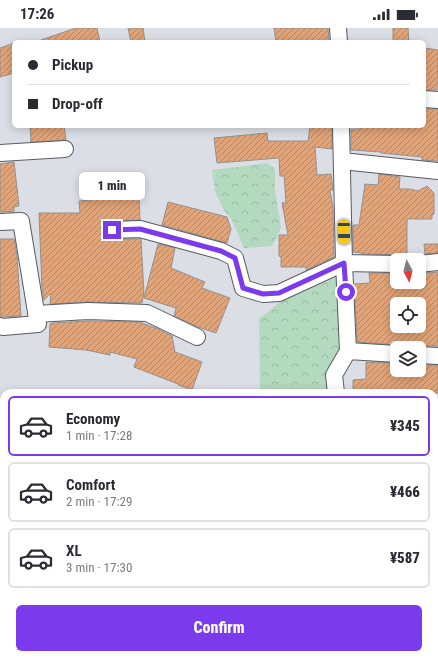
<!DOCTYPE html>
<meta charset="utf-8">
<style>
body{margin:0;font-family:"Roboto Condensed",sans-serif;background:#f2f2f3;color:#2b2b33;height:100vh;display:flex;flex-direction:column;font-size:15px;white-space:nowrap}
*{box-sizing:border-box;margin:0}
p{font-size:13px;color:#7c7c81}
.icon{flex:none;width:22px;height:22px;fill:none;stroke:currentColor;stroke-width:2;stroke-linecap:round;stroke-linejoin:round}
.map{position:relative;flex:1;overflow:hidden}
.sheet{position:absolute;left:0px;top:361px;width:438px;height:270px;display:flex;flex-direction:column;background:#fff;border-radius:12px 12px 0 0;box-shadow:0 2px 10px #0003}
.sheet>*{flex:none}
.guide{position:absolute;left:12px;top:12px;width:414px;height:88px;border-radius:6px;box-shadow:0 2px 10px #0003;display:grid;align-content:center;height:88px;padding:0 16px;background:#fff}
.needle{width:26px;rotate:173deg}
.buttons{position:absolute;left:390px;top:225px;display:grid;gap:8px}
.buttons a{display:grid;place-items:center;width:36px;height:36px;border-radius:6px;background:#fff;box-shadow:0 2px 10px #0003;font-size:20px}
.end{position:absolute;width:18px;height:18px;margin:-9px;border:5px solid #7c3aed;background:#fff;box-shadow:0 0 0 2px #fff}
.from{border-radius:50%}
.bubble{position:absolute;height:28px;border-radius:6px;background:#fff;box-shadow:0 2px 10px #0003;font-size:13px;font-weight:800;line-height:28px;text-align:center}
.car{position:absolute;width:12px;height:24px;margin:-12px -6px;border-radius:5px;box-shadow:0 0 3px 1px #0007;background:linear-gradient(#f5c518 24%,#345 0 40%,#f5c518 0 76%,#345 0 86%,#f5c518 0)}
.guide b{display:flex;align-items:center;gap:14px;height:38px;font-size:15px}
.guide b+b{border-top:1px solid #e1e1e2}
.guide i{width:10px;height:10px;background:#2b2b33}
ul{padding:7px 0 0;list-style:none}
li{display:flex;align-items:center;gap:12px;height:60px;margin:0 8px 6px;padding:0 8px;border:2px solid #e1e1e2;border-radius:6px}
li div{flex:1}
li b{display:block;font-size:15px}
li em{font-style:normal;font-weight:800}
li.current{border-color:#7c3aed}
li>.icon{width:36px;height:36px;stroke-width:1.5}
.cta{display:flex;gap:8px;margin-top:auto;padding:8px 16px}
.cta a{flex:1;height:46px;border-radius:6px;background:#7c3aed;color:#fff;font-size:16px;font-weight:800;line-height:46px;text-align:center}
.status{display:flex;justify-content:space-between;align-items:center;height:28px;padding:0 20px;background:#fff;direction:ltr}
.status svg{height:11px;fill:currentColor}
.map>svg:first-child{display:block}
.grass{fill:url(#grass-tufts)}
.forest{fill:url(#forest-crowns)}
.building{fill:url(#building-hatch);stroke:#96908d;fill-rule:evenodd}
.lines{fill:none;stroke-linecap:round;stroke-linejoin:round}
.minor-casing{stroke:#585b60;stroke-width:18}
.minor{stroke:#fff;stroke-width:16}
.route{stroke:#7c3aed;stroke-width:5}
</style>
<div class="status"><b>17:26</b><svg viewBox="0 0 49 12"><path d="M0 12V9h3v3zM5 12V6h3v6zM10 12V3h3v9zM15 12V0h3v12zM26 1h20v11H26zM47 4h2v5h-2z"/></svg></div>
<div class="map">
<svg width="438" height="631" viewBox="0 0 438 631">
<defs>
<pattern id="grass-tufts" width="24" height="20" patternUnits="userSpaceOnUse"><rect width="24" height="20" fill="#b3d9be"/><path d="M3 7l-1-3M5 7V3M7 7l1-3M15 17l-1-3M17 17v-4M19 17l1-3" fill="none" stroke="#9abaa3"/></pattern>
<pattern id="forest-crowns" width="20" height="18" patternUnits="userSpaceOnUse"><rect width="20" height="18" fill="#b3d9be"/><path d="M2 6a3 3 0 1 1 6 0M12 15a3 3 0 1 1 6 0" fill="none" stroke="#9abaa3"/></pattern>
<pattern id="building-hatch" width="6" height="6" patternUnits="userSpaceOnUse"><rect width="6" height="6" fill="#e0a47a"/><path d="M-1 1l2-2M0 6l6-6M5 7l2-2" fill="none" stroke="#b58564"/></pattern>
</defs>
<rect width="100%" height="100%" fill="#dbdee4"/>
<path class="grass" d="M0,580l4,1v46h27l2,4h-33z"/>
<path class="forest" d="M267,135l8,6v20l6,39 -9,18 -28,2 -13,-30 -6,-6 -10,-20 -3,-22z
M337,249l5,70 -13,46h-69l-1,-74 21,-17z
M0,436l4,2v68l-4,1z
M0,532l4,1v46l-4,-2z
M34,627h108l-3,4h-104z"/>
<path class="building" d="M76,0h21l3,14h-58l-1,-2z
M128,0h15l2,14h-14z
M274,0h54l1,14h-53z
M393,0h15l1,14h-16z
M14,15v30l-14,4v-29z
M424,20l14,2 -1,40h-13z
M424,81h14v52l-16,-1v-3l-41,-4v-1l-30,-2v-21h8l1,-2h4v-1h60z
M30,98h34l2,14 -35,2z
M310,98h22v23l-17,-2 2,28 14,-1 2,16h-3l3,18 1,49 -28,13v-3h-25v-10l-2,-1v-21h9l-6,-32 4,-1 -2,-26h-4l-1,-18 -62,5 -3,-25 53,-5 1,8h40z
M14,134l5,44 -5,1v5h-14v-48z
M379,146l21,3 -1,12h11l8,2 9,-5 7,7v21l-2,1v4h-25v36l-45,-1v-1l-9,-1v-27h6l6,-41 13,1z
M139,167l1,25 -29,1 -4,1 -4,4v4l1,5 4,4h33l3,54 -2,10 -54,-1 -38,2 1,-11 -7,7 -2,-12 -3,-75h41l-1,-12z
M168,174l59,15 4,12 -4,14 -65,-18z
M0,211h14l3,17 4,60 -21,1z
M158,216l17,4 -4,20 34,14 -3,6 28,10 -14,35 -18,-6 -24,-11 2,-8 -32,-10z
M424,216h14v9l-13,1z
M438,244v74h-18l-7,2h-9l-6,-3 -41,-3 -3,-58 16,-1 -1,-10h28v9h28v-9zM397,276h22v22h-22z
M88,293l51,1 17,6 16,8 3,16 27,10 -10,28 -14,-5v-1l-44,-17 3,-8 -27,-7v3l-24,-5 -37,-3 1,-23 3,-1z
M366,334l31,1v7h22v-5h19v28h-85v-13l13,-1z"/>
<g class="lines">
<g class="minor-casing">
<path id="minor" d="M338,0l1,14
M424,71l14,1
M341,98l3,137 53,1
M0,125l65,-4
M342,133l96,10
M0,194l21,-1 17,103 -35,3 -3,-1
M112,202l28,-1 81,22 14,7 8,30 20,6 16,-1 65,-30 4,88 49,3
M419,236l19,-2
M36,286l52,-3 59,2 50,24
M419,327l19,1
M336,365l-2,-18 14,-24
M0,423l4,2
M0,523l4,-1
M249,627l10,4
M409,631l1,-4"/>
</g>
<use href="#minor" class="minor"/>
</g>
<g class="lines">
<path class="route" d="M112,202l28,-1 81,22 14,7 8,30 20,6 16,-1 65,-30 2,29"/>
</g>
</svg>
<div class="buttons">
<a><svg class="needle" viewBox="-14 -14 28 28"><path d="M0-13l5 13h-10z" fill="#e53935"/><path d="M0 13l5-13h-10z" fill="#7c7c81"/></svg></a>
<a><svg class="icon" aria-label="locate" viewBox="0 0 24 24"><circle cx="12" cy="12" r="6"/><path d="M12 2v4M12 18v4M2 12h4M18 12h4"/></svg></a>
<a><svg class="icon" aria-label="layers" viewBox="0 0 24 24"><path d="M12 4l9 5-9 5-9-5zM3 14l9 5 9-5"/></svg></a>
</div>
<i class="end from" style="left:346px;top:264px"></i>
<i class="end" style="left:112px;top:202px"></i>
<div class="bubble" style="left:79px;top:144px;width:66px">1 min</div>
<i class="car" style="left:344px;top:204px;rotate:179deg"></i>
<div class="guide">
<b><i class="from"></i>Pickup</b>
<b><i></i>Drop-off</b>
</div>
<section class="sheet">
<ul>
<li class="current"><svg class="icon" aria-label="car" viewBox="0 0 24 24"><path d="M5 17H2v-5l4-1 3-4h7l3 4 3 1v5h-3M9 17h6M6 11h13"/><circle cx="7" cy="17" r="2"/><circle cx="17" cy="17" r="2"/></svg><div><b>Economy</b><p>1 min · 17:28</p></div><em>¥345</em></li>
<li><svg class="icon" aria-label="car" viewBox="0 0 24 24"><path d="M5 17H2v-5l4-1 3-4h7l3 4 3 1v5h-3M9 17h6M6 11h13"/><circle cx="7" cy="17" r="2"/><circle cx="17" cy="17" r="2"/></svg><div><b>Comfort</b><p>2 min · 17:29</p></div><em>¥466</em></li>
<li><svg class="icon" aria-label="car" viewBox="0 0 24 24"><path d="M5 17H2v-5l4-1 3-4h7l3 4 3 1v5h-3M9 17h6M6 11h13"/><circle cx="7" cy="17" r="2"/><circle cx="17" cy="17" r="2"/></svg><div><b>XL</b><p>3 min · 17:30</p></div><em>¥587</em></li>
</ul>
<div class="cta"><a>Confirm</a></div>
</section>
</div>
